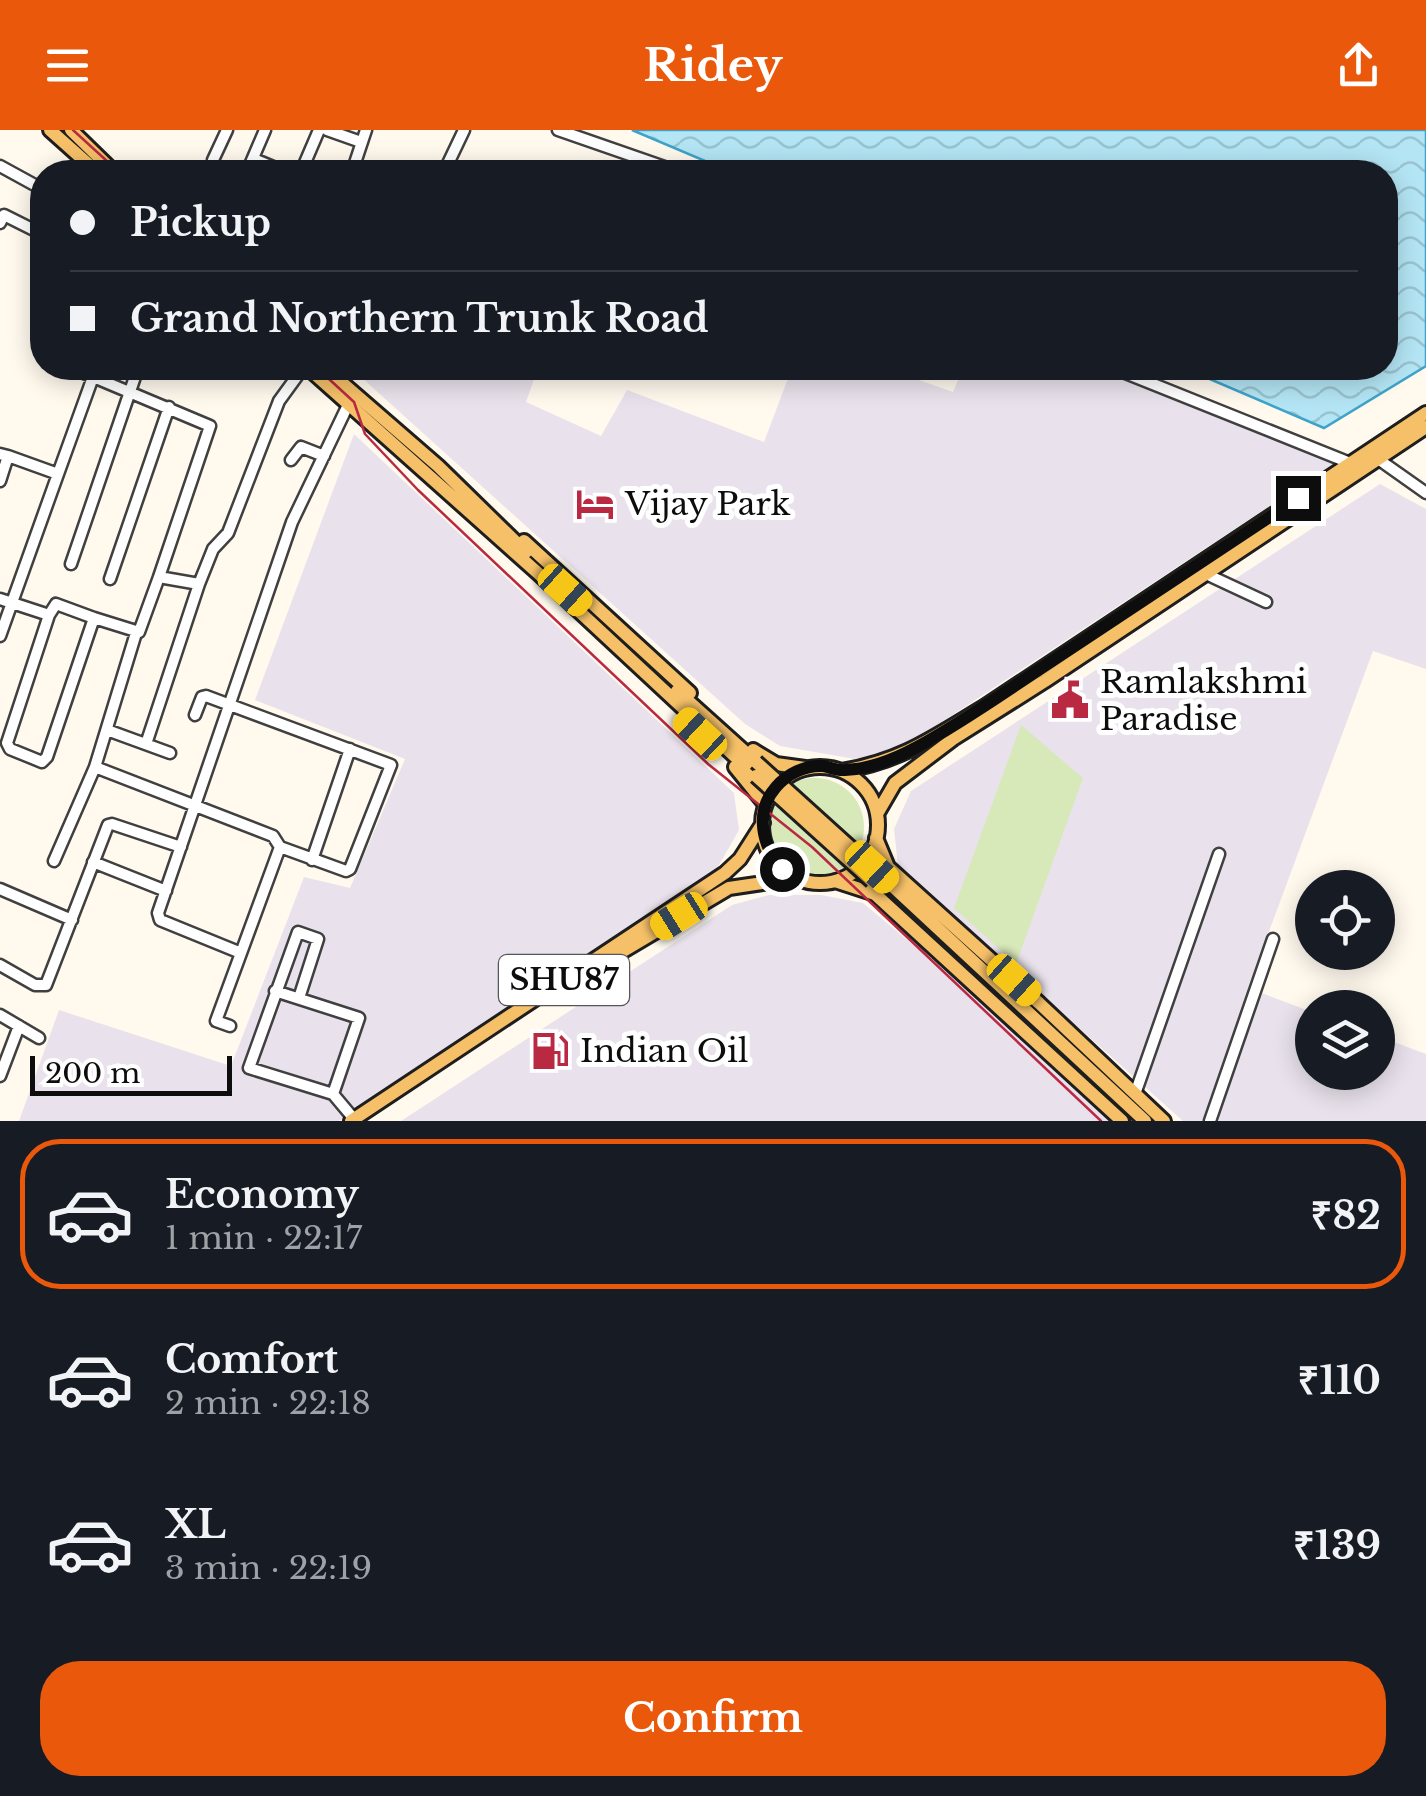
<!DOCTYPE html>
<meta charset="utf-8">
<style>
body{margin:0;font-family:"Libre Baskerville",serif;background:#20242c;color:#f1f3f6;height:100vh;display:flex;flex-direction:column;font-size:38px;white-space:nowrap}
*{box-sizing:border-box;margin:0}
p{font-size:32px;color:#9ea1a6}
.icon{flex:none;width:55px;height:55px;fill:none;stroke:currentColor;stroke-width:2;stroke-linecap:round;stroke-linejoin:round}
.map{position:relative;height:991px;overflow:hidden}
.side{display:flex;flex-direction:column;background:#171b24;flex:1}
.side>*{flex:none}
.guide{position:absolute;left:30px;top:30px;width:1368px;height:220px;border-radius:40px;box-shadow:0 5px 25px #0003;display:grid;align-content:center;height:220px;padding:0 40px;background:#171b24}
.buttons{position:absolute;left:1295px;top:740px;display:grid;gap:20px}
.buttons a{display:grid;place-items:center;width:100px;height:100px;border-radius:50%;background:#171b24;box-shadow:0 5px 25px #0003;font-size:50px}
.scale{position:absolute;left:30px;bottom:25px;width:202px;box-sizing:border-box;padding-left:10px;border:5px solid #0d0d0d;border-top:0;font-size:28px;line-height:35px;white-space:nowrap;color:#0d0d0d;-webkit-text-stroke:8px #fff;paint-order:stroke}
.end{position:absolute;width:45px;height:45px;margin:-22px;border:12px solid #0d0d0d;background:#fff;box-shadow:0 0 0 5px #fff}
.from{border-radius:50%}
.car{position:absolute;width:30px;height:60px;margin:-30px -15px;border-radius:12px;box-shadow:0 0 8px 2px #0007;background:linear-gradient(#f5c518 24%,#345 0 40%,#f5c518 0 76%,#345 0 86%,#f5c518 0)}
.guide b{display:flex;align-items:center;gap:35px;height:95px;font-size:38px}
.guide b+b{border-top:2px solid #363941}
.guide i{width:25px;height:25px;background:#f1f3f6}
ul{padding:18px 0 0;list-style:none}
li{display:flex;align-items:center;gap:30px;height:150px;margin:0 20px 15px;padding:0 20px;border:5px solid transparent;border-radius:40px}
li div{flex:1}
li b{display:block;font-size:38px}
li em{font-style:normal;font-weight:700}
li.selected{border-color:#ea580c}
li>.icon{width:90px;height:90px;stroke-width:1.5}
.action{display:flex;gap:20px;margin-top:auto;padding:20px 40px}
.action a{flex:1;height:115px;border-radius:40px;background:#ea580c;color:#fff;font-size:40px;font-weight:700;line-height:115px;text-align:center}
header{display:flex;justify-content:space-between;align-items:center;height:130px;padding:0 40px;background:#ea580c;color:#fff;font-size:45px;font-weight:700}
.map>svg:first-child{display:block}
.industrial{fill:#e9e2ec}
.grass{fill:#d7e8b9}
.water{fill:url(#water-waves);stroke:#3da3ca;stroke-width:2.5}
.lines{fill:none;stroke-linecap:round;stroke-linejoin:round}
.minor-casing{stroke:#404040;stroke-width:15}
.major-casing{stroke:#1e1e1e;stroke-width:18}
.minor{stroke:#fff;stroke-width:10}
.major{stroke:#f5c068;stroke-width:12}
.rail{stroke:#ba2942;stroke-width:2.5}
.major-bridge-casing{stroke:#1e1e1e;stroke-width:18;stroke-linecap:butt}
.major-bridge{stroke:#f5c068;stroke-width:12}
.route{stroke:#0d0d0d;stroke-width:12}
.labels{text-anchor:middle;stroke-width:10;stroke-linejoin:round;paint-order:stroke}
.shield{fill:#fff;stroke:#565656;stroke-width:2.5}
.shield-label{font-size:30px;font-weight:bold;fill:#0d0d0d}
.poi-label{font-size:32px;fill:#0d0d0d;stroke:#fff;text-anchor:start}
</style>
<header><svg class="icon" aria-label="menu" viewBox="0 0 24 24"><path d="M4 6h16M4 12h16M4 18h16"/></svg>Ridey<svg class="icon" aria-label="share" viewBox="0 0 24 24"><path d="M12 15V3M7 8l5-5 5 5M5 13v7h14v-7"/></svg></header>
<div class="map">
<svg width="1426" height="991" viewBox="0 0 1426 991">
<defs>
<pattern id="water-waves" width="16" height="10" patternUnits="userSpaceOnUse" patternTransform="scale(2.5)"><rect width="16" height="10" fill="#b4e5f4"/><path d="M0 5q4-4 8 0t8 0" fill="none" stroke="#9ac3d0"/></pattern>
</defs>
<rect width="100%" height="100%" fill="#fff9ee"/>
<path class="industrial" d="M351,238h187l-12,34 75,34 26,-46 137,52 28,-74h93l68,24 10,-24h156l220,92 -444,293 -40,6 -75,-13 -35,-22z
M354,304l380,359 5,37 -24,42 -376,249h-320l40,-111 172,56 73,-189 46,11 55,-129 -150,-59z
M1380,354l46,25v160l-53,-18 -125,337 64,24v60h66v-36l48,18v67h-243l-285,-255 -4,-37 17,-38z
M769,765h52l42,8 134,112 117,106h-713l331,-216z"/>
<path class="grass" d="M1021,595l62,53 -67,186 -62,-56z
M766 697a49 49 0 1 1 98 0a49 49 0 1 1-98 0Z"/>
<path class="water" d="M632,0h794v236l-102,62 -140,-60h201v-196h-654z"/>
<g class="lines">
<g class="minor-casing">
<path id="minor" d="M327,0l34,12
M558,0l121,42
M254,29l31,13
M0,36l42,23
M214,42l-1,-12 14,-30
M247,42l18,-42
M301,42l18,-42
M352,42l14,-42
M444,42l20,-42
M0,93l4,-8 34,17 4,-8
M72,238l138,58 -51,151
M1113,238l237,95
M0,324l8,2 -8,25
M1378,329l48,34
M291,330l10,-13 23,9
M58,344l35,-97
M71,434l67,-196
M1206,444l60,28
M110,449l59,-172
M0,469l49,16
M56,474l38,14 -47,139 -5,5 -32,-13 -3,-6 42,-128z
M94,488l45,14 20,-55 40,7 14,-35 15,-16 51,-132 24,-33
M0,506l58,-162 -50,-18
M195,585l7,-18 4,-1 185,69 -41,104 -4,2 -66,-24 -64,174 14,5
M107,600l63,23
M146,614l53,-160
M95,637l178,69 7,11
M312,730l38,-111
M54,731l41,-94 41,-134
M93,732l73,29
M0,759l72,31
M241,823l-81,-33 -2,-7 134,-391 56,-117
M0,835l35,20h11l62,-160 4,-1 69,23
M275,861l84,27 -26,76
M299,868l19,-59 -20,-7 -49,136 84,26 21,25
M0,885l39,23
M0,946l19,-50
M1135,964l84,-240
M1210,991l63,-182"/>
</g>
<g class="major-casing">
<path id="major" d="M50,0l47,42
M71,0l43,42
M308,238l231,206 217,202
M325,238l113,98 88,86
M524,411l166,152
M677,561l79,71
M753,620l23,14 29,4
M735,637l30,37
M762 695a58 58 0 1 1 116 0a58 58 0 1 1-116 0Z
M842,641c60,-10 92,-34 142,-64l442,-294
M877,684l18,-31 58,-44 92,-58 381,-254
M876,708l12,29 151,136 125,118
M872,737l273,254
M835,751l40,13 247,227
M618,824l111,-66 67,-10
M351,991l374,-248 15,-14 23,-36"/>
</g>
<use href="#minor" class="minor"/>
<use href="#major" class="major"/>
<path class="rail" d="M73,0l46,42
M317,238l37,34 11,32 53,56 290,274 104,83 289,274"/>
<g class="major-bridge-casing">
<path id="major-bridge" d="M756,632l116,105
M756,646l116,105"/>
</g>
<use href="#major-bridge" class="major-bridge"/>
</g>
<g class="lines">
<path class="route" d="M782,739c-20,-23 -28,-57 -6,-82 11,-13 29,-22 47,-21 7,1 14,5 22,4 25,-1 50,-11 72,-23 35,-19 69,-42 102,-64 93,-61 186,-123 279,-185"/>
</g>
<defs>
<g id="hotel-bare" transform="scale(3)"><path d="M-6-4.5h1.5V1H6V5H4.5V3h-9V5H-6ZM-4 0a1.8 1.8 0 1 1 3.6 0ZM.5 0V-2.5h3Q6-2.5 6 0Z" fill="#ba2942" stroke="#fff" stroke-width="2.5" paint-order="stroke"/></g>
<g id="civic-bare" transform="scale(3)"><path d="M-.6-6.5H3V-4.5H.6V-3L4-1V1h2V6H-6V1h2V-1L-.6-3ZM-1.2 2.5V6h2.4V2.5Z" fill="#ba2942" stroke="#fff" stroke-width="2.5" paint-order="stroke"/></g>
<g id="fuel-bare" transform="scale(3)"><path d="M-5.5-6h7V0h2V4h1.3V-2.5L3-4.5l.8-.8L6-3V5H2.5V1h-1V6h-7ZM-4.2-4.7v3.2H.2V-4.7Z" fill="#ba2942" stroke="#fff" stroke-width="2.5" paint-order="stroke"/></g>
</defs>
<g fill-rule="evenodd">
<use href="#hotel-bare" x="595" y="374"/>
<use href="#civic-bare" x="1070" y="570"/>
<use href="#fuel-bare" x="550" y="921"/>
</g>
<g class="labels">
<rect class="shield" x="499" y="825" width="130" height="50" rx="8"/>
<g class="shield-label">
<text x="564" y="860">SHU87</text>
</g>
<g class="poi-label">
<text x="625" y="385">Vijay Park</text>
<text x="1100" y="563">Ramlakshmi<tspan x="1100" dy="37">Paradise</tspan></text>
<text x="580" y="932">Indian Oil</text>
</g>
</g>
</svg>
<div class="buttons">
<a><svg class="icon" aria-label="locate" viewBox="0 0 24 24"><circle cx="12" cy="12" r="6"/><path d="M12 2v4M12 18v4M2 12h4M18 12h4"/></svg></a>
<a><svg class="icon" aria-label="layers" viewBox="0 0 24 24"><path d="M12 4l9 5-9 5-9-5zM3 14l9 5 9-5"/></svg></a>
</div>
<div class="scale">200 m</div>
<i class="end from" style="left:782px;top:739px"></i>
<i class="end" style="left:1298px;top:368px"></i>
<i class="car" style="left:565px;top:460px;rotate:132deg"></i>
<i class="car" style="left:700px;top:604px;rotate:313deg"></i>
<i class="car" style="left:872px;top:737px;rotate:133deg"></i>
<i class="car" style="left:679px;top:786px;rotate:238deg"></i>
<i class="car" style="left:1014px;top:850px;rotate:132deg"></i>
<div class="guide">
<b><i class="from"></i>Pickup</b>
<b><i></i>Grand Northern Trunk Road</b>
</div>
</div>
<section class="side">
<ul>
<li class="selected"><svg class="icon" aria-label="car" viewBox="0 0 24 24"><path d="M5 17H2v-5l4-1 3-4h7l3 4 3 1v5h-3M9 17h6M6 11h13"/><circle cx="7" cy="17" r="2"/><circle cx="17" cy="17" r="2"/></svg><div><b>Economy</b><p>1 min · 22:17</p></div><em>₹82</em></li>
<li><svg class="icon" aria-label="car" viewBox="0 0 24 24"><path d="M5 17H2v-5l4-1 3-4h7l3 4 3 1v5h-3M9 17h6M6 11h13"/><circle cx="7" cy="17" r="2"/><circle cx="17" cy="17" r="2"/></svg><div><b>Comfort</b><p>2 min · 22:18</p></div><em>₹110</em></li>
<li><svg class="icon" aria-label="car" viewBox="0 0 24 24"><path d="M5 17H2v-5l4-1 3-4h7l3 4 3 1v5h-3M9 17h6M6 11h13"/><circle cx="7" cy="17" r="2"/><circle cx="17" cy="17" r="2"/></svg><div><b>XL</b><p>3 min · 22:19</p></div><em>₹139</em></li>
</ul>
<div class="action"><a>Confirm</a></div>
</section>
